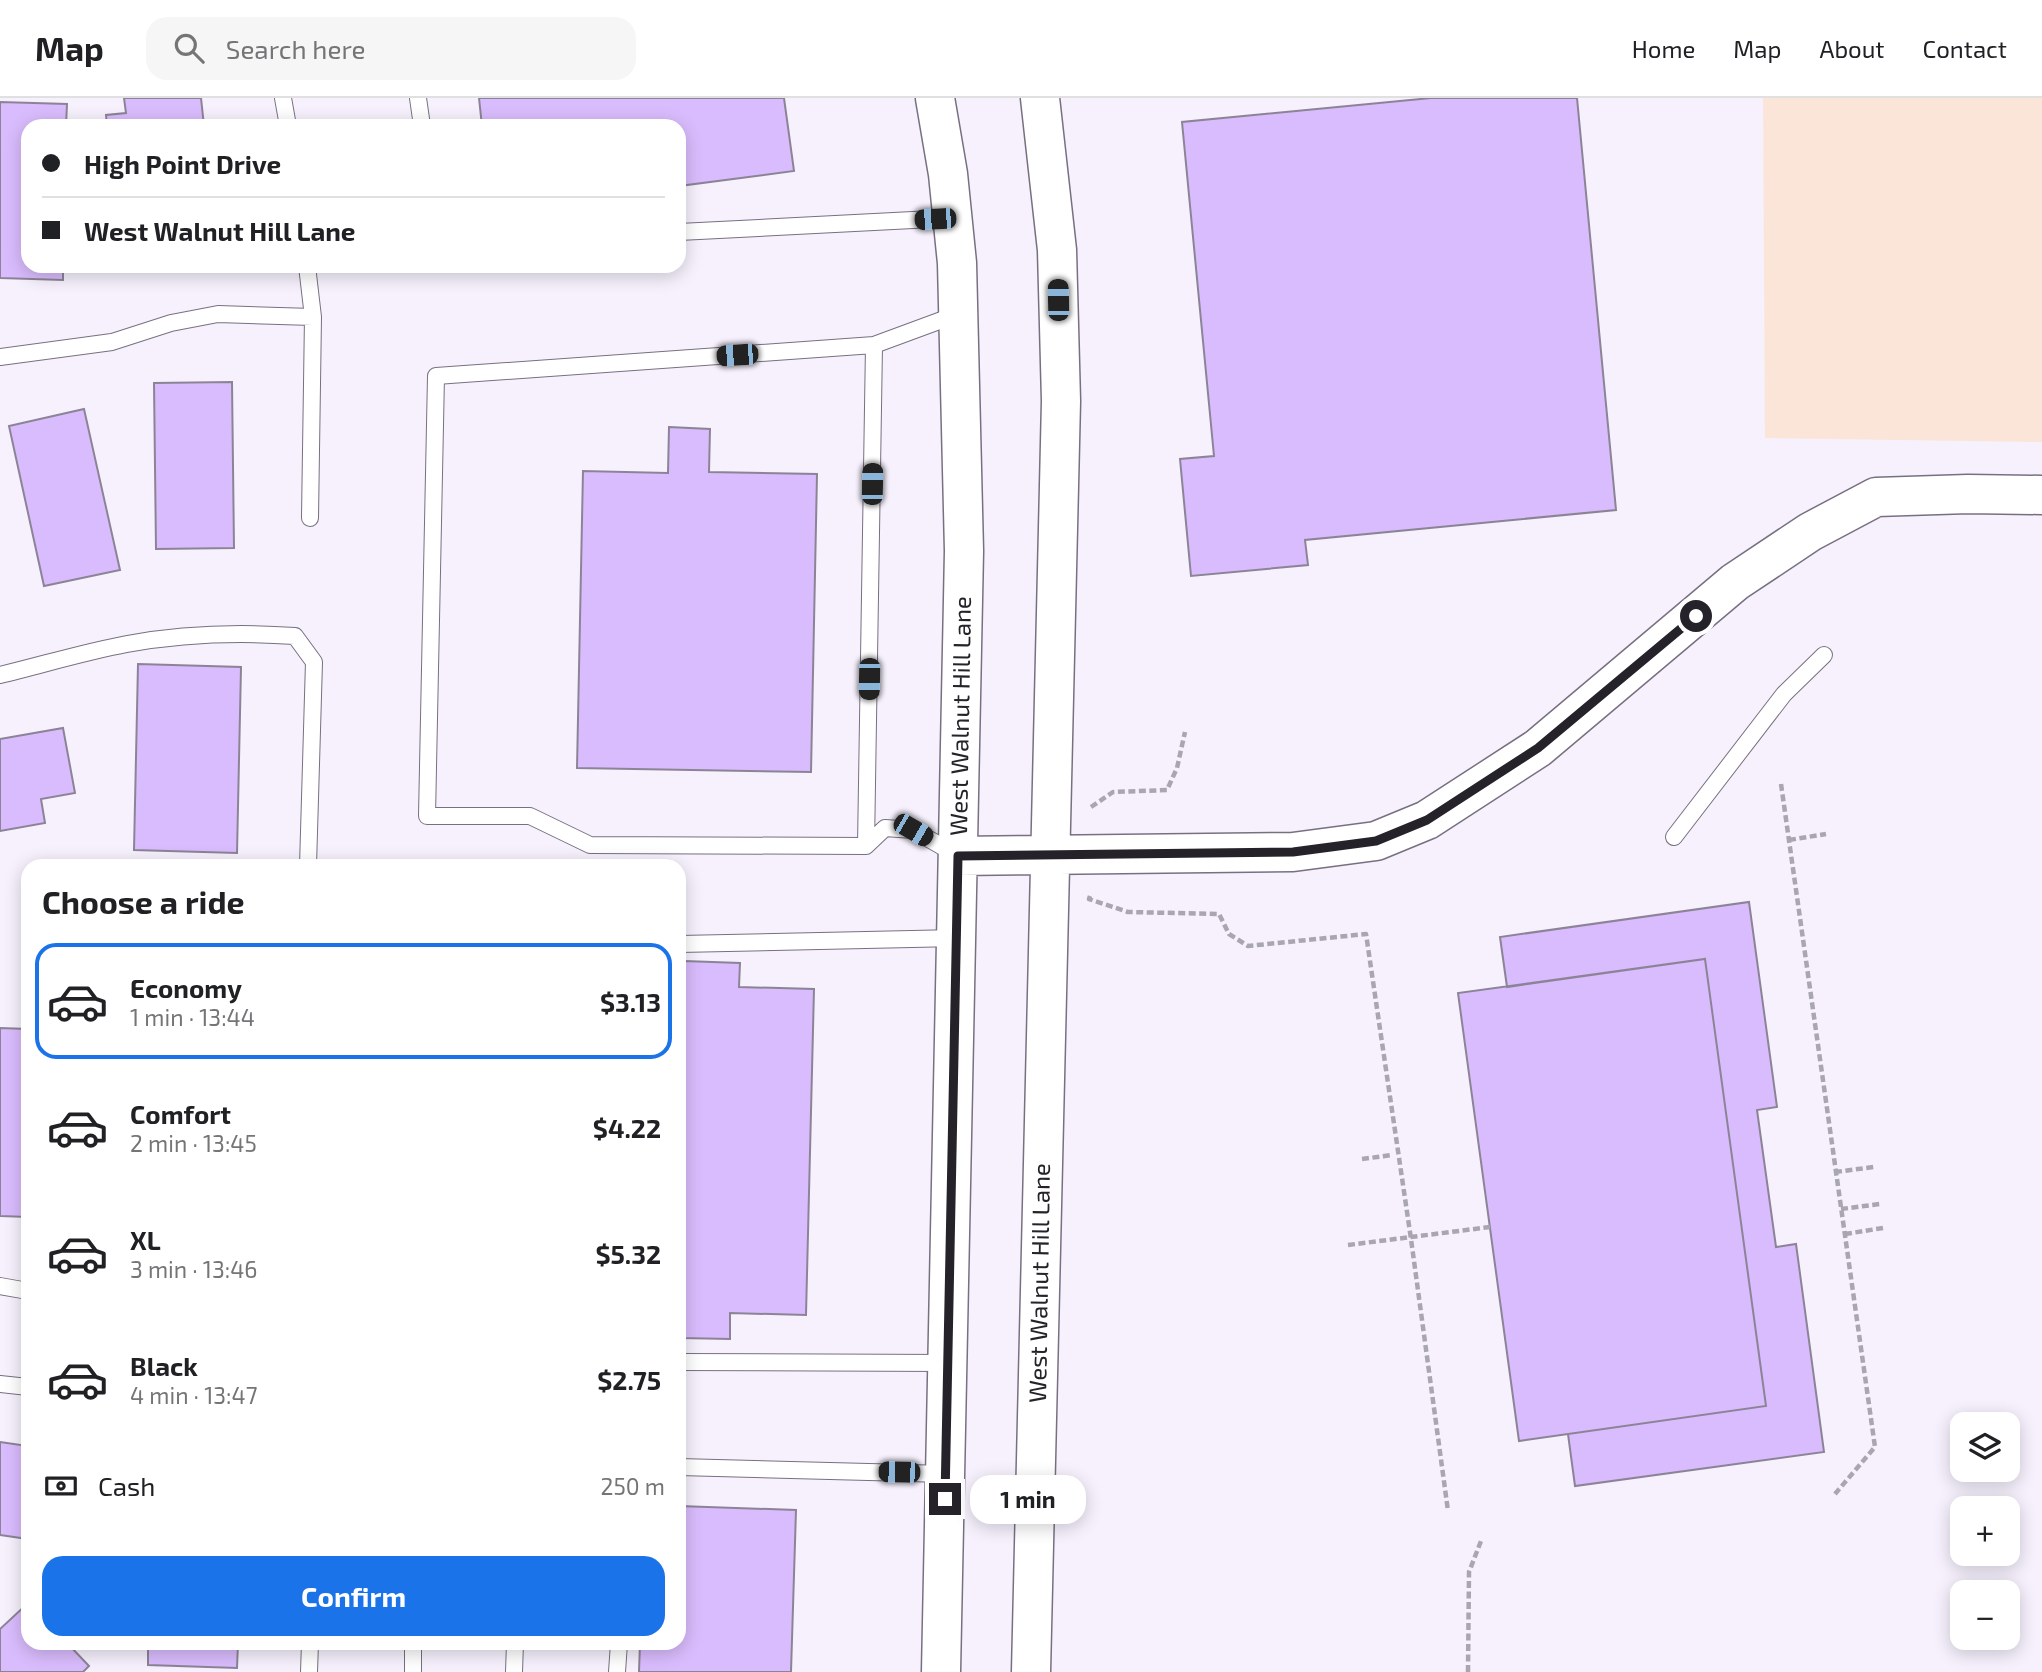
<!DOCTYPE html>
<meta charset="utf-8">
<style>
body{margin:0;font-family:"Exo 2",sans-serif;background:#f6f6f6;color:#202124;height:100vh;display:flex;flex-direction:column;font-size:26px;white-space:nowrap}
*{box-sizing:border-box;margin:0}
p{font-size:23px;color:#757577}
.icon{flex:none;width:38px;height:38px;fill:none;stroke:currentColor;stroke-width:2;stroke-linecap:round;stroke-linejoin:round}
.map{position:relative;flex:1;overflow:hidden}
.side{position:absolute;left:21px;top:761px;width:665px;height:791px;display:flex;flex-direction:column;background:#fff;border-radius:21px;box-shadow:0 4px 18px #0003}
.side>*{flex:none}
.hud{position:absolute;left:21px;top:21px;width:665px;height:154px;border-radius:21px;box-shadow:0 4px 18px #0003;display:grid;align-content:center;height:154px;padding:0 21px;background:#fff}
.fabs{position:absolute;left:1950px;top:1314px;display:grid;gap:14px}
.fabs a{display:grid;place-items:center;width:70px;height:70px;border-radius:14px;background:#fff;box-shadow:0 4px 18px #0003;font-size:35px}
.end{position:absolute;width:32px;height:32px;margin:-16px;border:9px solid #252229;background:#fff;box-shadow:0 0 0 4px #fff}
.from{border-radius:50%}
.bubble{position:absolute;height:49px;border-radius:21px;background:#fff;box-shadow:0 4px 18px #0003;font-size:23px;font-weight:700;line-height:49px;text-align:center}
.car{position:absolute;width:21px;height:42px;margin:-21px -10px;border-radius:9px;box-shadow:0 0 5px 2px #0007;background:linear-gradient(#222 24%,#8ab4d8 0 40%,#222 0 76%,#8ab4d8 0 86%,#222 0)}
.hud b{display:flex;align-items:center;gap:24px;height:66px;font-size:26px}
.hud b+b{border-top:2px solid #e0e0e0}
.hud i{width:18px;height:18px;background:#202124}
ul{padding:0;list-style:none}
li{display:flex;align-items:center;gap:21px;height:116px;margin:0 14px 10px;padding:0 7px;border:4px solid transparent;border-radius:21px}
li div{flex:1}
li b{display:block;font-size:26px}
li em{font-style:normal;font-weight:700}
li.on{border-color:#1a73e8}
li>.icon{width:63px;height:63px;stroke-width:1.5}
h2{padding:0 21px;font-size:32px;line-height:84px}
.pay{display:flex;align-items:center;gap:18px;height:77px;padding:0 21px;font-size:26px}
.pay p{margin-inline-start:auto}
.cta{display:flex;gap:14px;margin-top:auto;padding:14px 21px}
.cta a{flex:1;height:80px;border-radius:21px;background:#1a73e8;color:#fff;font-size:28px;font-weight:700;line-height:80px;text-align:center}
header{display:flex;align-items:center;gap:42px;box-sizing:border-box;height:98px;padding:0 35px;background:#fff;border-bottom:2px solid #e0e0e0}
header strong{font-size:33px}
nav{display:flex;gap:38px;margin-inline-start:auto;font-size:24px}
.search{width:490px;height:63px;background:#f6f6f6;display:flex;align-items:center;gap:18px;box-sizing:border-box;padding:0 24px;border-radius:21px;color:#757577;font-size:26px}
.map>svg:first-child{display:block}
.commercial{fill:#fbe5d8}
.building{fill:#d9bcfd;stroke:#8c8496;stroke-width:2}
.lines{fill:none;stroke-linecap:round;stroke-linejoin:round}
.lane-casing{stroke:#787081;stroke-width:18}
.secondary-casing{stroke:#787081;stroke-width:41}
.path{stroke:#aaa6b0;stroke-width:4.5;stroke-dasharray:7 3.5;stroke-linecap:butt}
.lane{stroke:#fff;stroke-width:16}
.secondary{stroke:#fff;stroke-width:38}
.route{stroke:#252229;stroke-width:9}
.labels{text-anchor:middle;stroke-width:7;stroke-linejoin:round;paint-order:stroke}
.street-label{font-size:24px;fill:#252229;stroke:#fff}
</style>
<header>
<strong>Map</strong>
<div class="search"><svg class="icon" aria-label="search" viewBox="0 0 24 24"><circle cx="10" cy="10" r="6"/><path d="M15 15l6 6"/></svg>Search here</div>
<nav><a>Home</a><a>Map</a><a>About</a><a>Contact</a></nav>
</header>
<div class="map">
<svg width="2042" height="1574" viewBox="0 0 2042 1574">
<rect width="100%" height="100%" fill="#f6f1fd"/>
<path class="commercial" d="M1763,0h279v344l-277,-4z"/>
<path class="building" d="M124,0h77l3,28h-97l-1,-11 20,-2z
M479,0h305l10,73 -115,15v-60h-197z
M1431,0h146l39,412 -311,30 3,25 -117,11 -11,-117 34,-3 -32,-334z
M0,4l67,2 -1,22h-38v140h35v14l-63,-2z
M232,284l2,166 -78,1 -2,-166z
M84,311l36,161 -76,16 -35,-160z
M669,329l41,2 -1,43 108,2 -6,298 -234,-4 6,-297 85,2z
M138,566l103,3 -4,186 -103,-3z
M63,630l12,65 -34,6 4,24 -45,8v-92z
M1749,804l28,205 -20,3 19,137 20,-3 28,208 -249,34 -7,-52 198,-28 -61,-447 -198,28 -7,-50z
M1705,861l61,447 -247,35 -61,-448z
M684,863l56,2 -1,24 75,2 -8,326 -76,-2v26l-49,-1 1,-24h-3v-328l4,1z
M0,930l28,1v188l-28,-1z
M0,1344l28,4v93l-28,-4z
M679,1408l117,4 -5,162h-152l1,-29h39z
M28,1505v40h43l-2,2 20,21 -6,6h-83v-43z
M148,1545h90l-1,25 -89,-3z"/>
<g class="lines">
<g class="lane-casing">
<path id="lane" d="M283,0l5,28
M418,0l4,28
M679,134l273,-14
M307,168l6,51 -3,201
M0,259l112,-15 59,-19 47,-9 95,3
M0,577c42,-10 84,-23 127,-31 55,-10 112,-12 168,-8l19,26 -6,204
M1674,739l110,-143 40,-39
M866,748l8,-501
M957,757l-44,-25 -28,-2 -19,18 -276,-1 -60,-29h-103l9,-440 438,-31 84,-31
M679,846l279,-6
M0,1188l28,5
M679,1264l269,1
M0,1286l28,3
M679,1369l267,7
M309,1574l1,-29
M413,1574v-29
M514,1574l1,-29
M617,1574l2,-29"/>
</g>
<g class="secondary-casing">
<path id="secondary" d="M935,0l13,76 9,89 7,288 -23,1121
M958,758l335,-4 83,-11 51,-21 111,-72 197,-166 75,-50 66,-35 92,-3 74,1
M1031,1574l30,-1271 -4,-151 -17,-152"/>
</g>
<path class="path" d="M1781,686l94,663 -40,47
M1091,709l22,-15 54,-2 10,-22 8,-36
M1789,742l37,-6
M1090,798l-1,3 39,13 91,2 10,20 19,12 118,-12 45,305 37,272
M1362,1061l30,-4
M1835,1074l39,-5
M1841,1111l39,-5
M1845,1136l38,-6
M1348,1147l142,-18
M1468,1574l1,-100 12,-31"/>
<use href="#lane" class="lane"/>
<use href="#secondary" class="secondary"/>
</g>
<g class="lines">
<path class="route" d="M945,1401l13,-643 335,-4 83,-11 51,-21 111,-72 158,-132"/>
</g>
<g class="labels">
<g class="street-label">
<text transform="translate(961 618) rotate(-89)" y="8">West Walnut Hill Lane</text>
<text transform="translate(1040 1185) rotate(-89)" y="8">West Walnut Hill Lane</text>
</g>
</g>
</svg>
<div class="fabs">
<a><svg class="icon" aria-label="layers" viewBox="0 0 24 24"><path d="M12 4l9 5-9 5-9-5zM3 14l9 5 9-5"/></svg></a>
<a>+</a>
<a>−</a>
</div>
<i class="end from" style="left:1696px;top:518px"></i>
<i class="end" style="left:945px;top:1401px"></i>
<div class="bubble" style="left:970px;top:1377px;width:116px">1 min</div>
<i class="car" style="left:935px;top:121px;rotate:267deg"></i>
<i class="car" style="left:1058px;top:202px;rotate:359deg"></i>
<i class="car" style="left:737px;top:257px;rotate:266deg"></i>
<i class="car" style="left:872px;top:386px;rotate:1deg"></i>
<i class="car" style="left:869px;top:581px;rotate:181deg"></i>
<i class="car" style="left:913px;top:732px;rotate:120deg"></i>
<i class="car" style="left:899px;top:1374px;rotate:271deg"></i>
<div class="hud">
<b><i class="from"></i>High Point Drive</b>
<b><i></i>West Walnut Hill Lane</b>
</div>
<section class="side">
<h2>Choose a ride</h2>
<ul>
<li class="on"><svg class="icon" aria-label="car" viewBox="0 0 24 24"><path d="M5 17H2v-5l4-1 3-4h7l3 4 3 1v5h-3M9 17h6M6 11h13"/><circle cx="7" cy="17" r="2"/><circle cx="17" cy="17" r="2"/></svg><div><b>Economy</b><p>1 min · 13:44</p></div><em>$3.13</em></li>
<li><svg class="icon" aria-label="car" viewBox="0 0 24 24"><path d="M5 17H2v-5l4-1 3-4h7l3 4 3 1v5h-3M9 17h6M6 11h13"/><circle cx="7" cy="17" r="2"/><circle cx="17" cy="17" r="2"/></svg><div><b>Comfort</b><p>2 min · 13:45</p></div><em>$4.22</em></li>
<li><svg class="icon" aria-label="car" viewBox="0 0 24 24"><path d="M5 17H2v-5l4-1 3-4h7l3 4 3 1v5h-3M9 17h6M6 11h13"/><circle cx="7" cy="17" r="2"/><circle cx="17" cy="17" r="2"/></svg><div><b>XL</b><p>3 min · 13:46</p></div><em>$5.32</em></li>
<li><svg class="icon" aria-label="car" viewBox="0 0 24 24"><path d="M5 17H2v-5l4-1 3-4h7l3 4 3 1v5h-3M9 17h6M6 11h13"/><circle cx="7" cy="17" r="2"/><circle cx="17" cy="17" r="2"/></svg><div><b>Black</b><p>4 min · 13:47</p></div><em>$2.75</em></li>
</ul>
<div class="pay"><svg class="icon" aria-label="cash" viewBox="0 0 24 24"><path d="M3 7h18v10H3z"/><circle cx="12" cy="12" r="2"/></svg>Cash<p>250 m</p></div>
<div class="cta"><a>Confirm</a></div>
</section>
</div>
